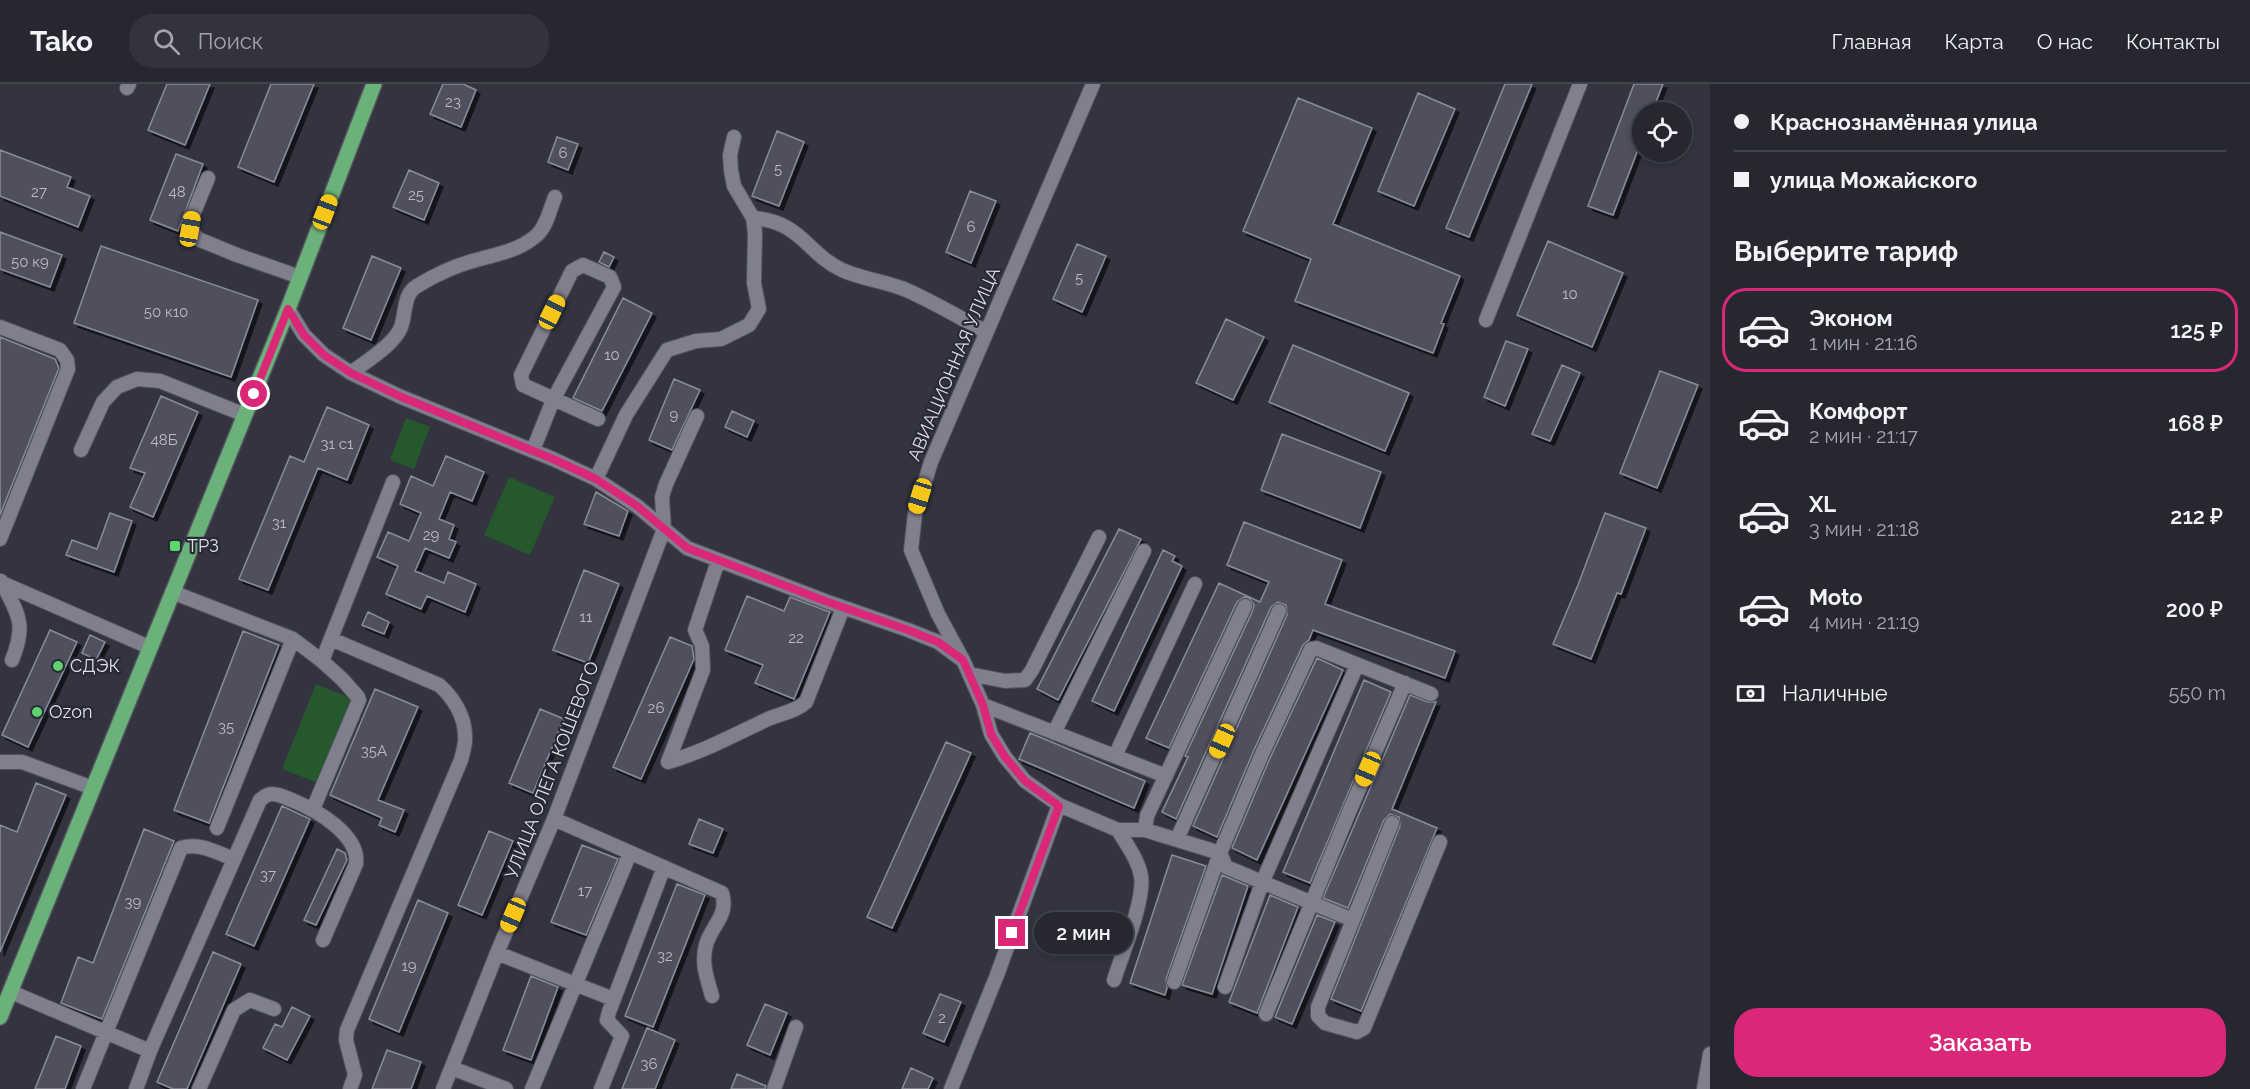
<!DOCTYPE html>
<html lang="ru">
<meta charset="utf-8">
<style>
body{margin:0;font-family:Raleway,sans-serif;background:#32333c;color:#f1f3f6;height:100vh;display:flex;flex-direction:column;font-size:22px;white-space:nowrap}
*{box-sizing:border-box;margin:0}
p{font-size:20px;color:#a4a5ab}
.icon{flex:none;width:33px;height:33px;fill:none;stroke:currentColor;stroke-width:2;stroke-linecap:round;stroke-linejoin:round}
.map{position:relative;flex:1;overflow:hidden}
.sheet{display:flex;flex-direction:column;background:#262730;width:540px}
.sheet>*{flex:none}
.guide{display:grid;align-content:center;height:132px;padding:0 24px;background:#262730}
.controls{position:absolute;left:1632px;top:18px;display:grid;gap:12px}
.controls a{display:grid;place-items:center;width:60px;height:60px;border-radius:50%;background:#262730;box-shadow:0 3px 9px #0003,0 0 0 2px #42444c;font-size:30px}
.end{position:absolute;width:27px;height:27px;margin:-14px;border:8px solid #db2777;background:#fff;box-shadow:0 0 0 3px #fff}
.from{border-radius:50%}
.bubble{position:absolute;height:42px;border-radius:21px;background:#262730;box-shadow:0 3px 9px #0003,0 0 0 2px #42444c;font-size:20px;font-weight:600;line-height:42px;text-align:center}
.car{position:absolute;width:18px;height:36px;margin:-18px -9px;border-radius:8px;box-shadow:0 0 4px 2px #0007;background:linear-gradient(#f5c518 24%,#345 0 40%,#f5c518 0 76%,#345 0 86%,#f5c518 0)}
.guide b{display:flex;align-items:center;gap:21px;height:57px;font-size:22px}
.guide b+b{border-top:2px solid #42444c}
.guide i{width:15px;height:15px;background:#f1f3f6}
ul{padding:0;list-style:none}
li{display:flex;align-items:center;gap:18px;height:84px;margin:0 12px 9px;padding:0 12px;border:3px solid transparent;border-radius:24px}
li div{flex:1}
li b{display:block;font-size:22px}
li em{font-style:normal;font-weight:600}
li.selected{border-color:#db2777}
li>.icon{width:54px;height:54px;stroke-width:1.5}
h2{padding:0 24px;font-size:27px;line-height:72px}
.pay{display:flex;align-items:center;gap:15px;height:66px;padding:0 24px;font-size:22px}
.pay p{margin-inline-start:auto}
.primary-button{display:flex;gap:12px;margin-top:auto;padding:12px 24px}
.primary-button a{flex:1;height:69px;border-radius:24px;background:#db2777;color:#fff;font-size:24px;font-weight:600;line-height:69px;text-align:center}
header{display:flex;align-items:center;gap:36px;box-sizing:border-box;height:84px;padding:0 30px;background:#262730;border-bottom:2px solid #42444c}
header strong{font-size:28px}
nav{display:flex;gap:33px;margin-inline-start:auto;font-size:21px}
.search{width:420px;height:54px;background:#32333c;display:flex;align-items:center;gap:15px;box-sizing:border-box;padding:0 21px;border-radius:24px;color:#a4a5ab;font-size:22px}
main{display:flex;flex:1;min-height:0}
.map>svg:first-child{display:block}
.green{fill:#25582c}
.building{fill:#4f505d;stroke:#8a8b9a;stroke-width:1.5;filter:url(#shadow)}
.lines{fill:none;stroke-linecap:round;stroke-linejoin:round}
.minor-casing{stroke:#52535d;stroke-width:16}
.major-casing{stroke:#52535d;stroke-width:18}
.minor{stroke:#7f7f8e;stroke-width:14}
.major{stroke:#6bb27a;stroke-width:15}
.route{stroke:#db2777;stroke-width:8}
.poi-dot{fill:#5cd56d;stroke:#292a36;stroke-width:2}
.labels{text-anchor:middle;stroke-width:4.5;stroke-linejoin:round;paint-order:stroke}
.number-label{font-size:15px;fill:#bbbbc4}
.street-label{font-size:18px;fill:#dfdfe7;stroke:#292a36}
.poi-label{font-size:18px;fill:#dfdfe7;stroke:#292a36;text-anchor:start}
</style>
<header>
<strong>Tako</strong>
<div class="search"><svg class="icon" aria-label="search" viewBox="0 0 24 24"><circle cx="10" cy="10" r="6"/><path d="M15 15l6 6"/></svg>Поиск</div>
<nav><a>Главная</a><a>Карта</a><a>О нас</a><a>Контакты</a></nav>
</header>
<main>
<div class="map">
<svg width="1710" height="1005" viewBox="0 0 1710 1005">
<defs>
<filter id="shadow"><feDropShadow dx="4" dy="4" stdDeviation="0" flood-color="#0009"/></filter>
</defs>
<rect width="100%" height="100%" fill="#333440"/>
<path class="green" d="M406,334l24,9 -16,42 -24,-9z
M509,393l46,20 -25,58 -46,-20z
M316,600l37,15 -35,84 -36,-14z"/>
<path class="building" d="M167,0h43l-25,61 -37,-15z
M271,0h43l-40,98 -36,-15z
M443,0h20l13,6 -15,37 -31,-13z
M1505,0h27l-63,153 -23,-9z
M1634,0h29l-11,28h-10v27l-29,76 -25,-9z
M1418,9l37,16 -41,97 -36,-15z
M1298,14l74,30 -39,96 127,52 -19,47 3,1 -11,29 -138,-52 16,-42 -68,-28z
M777,47l27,11 -25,64 -27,-10z
M557,53l21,7 -10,26 -20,-8z
M0,66l71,27 -4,10 23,9 -12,31 -78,-31z
M176,70l27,10 -25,67 -28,-11z
M409,86l30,13 -15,37 -31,-13z
M970,107l26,10 -25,62 -25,-11z
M0,148l62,23 -12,32 -50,-18z
M1548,157l75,32 -31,74 -75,-32z
M1077,160l29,12 -24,56 -29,-13z
M101,162l157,54 -27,77 -157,-54z
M604,168l10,5 -5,10 -10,-5z
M372,172l29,12 -30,72 -28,-12z
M623,214l29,15 -50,98 -29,-13z
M1226,235l38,18 -31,63 -37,-17z
M0,253l55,22 4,9 -59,147z
M1506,257l22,8 -23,57 -21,-9z
M1293,261l116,48 -24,58 -116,-49z
M1562,281l18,8 -30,68 -18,-7z
M1660,287l38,14 -41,103 -37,-15z
M674,295l26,11 -28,60 -23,-10z
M161,312l37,16 -45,105 -23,-10 15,-34 -15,-5z
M327,323l42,18 -22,55 -29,-12 -50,122 -29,-11 51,-123 14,6z
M732,327l22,10 -7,16 -22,-10z
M1282,350l99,38 -21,56 -99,-38z
M446,372l38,16 -12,29 -22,-9 -11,27 15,6 -5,14 7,3 -7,16 -24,-10 -10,23 29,12 4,-11 28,12 -11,28 -38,-16 -6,13 -35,-15 12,-28 -21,-9 11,-25 21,9 12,-28 -21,-9 11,-28 22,10z
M596,408l32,19 -9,25 -35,-12z
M110,429l22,8 -18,51 -48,-17 6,-15 25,9z
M1605,429l41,15 -25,66 -4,-1 -26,66 -38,-15 25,-59z
M1244,438l98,38 -17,44 130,47 -10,27 -132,-48 -4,10 -6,5 -49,105 -37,87 -24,-11 94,-211 -1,-10 -8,-3 -7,5 -95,212 -14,-7 26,-55 -3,-1 68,-146 1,-5 -5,-7 -5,-1 -7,5 -68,146 -23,-10 73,-155 41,19 9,-20 -42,-17z
M1119,445l22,10 -83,161 -21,-11z
M1163,466l12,6 -3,5 10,5 -68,145 -22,-10z
M584,486l35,14 -31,79 -35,-13z
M747,512l37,15 6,-14 40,15 -36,87 -39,-16 8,-18 -38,-15z
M368,528l21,10 -5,12 -22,-9z
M50,546l27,12 -49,105 -26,-12z
M243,547l36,14 -70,178 -35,-13z
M90,551l15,7 -9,18 -14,-7z
M670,553l22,9 2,13 -53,120 -28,-12z
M1317,574l26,12 -86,190 -25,-12 38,-90z
M1364,596l27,12 -81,191 -27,-11z
M375,605l43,18 -40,93 26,10 -9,22 -16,-7 3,-7 -52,-23z
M1410,611l18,7h8l-44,107 45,19 -76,183 -30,-12 69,-173 -1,-9 -9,-3 -6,6 -36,88 -25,-10z
M540,625l24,10 -31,74 -24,-10z
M1030,649l115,48 -11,27 -115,-49z
M946,658l25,11 -79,175 -25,-11z
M36,699l30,12 -66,157v-127l17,7z
M282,722l28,13 -56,127 -28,-12z
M699,735l24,10 -10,24 -24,-9z
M144,745l30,12 -72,178 -41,-16 17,-46 15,6z
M489,747l24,10 -31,74 -24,-10z
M582,761l36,14 -32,76 -35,-13z
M337,765l8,4 2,7 -31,65 -12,-5z
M1172,771l34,11 -40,113 1,9 -2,7 -35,-12z
M1222,791l26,11 -36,108 -30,-9z
M677,800l28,11 -52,132 -28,-11z
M1270,811l28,12 -41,106 -28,-11z
M418,816l30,13 -49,119 -30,-13z
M1317,831l18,7 -43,102 -17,-7z
M213,868l28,12 -54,125h-14l-16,-7z
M531,892l27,11 -27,73 -28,-10z
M940,910l21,8 -17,40 -21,-9z
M765,920l22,9 -17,42 -23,-10z
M292,923l18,9 -23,44 -24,-12 12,-24 7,3z
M647,944l28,12 -20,49h-33z
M56,952l25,10 -16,43h-30z
M387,966l34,12 -10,27h-39z
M911,984l22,10 -5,11h-26z
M737,990l29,12 -1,3h-34z"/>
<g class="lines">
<g class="minor-casing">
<path id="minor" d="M1093,0l-162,378 -16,52 -4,36 27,64 25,46 20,45 8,29 14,23 20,24 34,24 59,25h27l75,23 6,14 127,53
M127,4l2,-4
M208,94l-16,39 -2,12 8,10 39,16 63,22
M753,134c49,4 52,34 89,52 20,9 42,11 62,19 28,12 55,28 82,43
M288,225l16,26 20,20 27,18 48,23 154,63 43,20 41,27 50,42 138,53 83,29 30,12 23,17
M1486,236l94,-236
M0,243l60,23 7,10 1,9 -68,170
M351,289c14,-11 44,-29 50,-46 5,-13 2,-33 16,-41 18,-11 42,-22 63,-27 21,-6 41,-9 58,-25 9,-9 12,-25 17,-37
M81,366l22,-48 14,-15 20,-8 23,2 85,34
M533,366l20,-50 61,-113 -4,-10 -27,-12 -11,6 -51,104 2,10 75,34
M596,395l30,-64 41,-65 29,-9 25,-2 28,-14 10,-16 -5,-26 1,-50 -2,-15 -19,-32 -3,-16 -1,-15 4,-18
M1,497c17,33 26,42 11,79
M2,499l147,64
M172,508l121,47 29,22 20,18 16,18 1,3 -46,109
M331,555l108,46c14,12 26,31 26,51 1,7 -2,16 -4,24l-114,270 -1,10 9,35 -5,14
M322,577l71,-179
M969,590l36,7 20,-1 7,-10 67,-133
M983,621l183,71
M1054,649l90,-182
M1115,672l80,-172
M0,678h22l71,26
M668,678c35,-10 68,-28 100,-43 14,-6 27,-7 38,-17l37,-94
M668,678l35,-92 -1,-24 -7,-16 23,-69
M554,735l168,74c7,23 -10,31 -16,52 -5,18 1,33 6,51
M1392,739l-74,184v9l7,7 32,9 7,-4 76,-186
M217,744l76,-189
M1145,746l2,-14 98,-210
M1177,755l102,-228
M497,869l116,46
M1114,896c8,-26 31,-80 27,-104 -3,-17 -15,-32 -23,-46
M1174,898l46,-129 42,-99 49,-105 5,-1 115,46
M1225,903l37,-104 95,-218
M11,908l139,59
M1266,930l83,-202 56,-129
M452,984l54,21
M83,1005l98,-241c19,-6 36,5 53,11
M136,1005l14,-38 110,-251c4,-3 7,-6 12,-6 7,0 15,4 22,7 22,9 66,34 62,63l-33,76
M199,1005l35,-79 16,-10 24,9
M443,1005l54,-136 57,-134 110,-290 -2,-32 4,-13 31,-68
M532,1005l98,-236
M601,1005l21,-53 -15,-16 2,-8 55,-145
M774,1005l22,-62
M951,1005l46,-114 62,-170
M1704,1005l6,-35"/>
</g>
<g class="major-casing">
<path id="major" d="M0,933l288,-708 86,-225"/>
</g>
<use href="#minor" class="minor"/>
<use href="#major" class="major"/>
</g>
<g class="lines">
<path class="route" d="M254,310l34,-85 16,26 20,20 27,18 48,23 154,63 43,20 41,27 50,42 138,53 83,29 30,12 25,18 20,45 8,29 14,23 20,24 34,25 -47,127"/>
</g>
<g class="poi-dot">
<rect x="169" y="456" width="12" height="12" rx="3"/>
<circle cx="58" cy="582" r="6"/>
<circle cx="37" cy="628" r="6"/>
</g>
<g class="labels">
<g class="number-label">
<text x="453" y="23">23</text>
<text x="563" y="74">6</text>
<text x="778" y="90">5</text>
<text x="39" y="113">27</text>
<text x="177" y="113">48</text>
<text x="416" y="116">25</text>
<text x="971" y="148">6</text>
<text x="30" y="183">50 к9</text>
<text x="1079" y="199">5</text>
<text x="1570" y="215">10</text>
<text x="166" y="233">50 к10</text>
<text x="612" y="276">10</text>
<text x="674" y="336">9</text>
<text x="164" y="361">48Б</text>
<text x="337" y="365">31 с1</text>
<text x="279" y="444">31</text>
<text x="431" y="456">29</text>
<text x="586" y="538">11</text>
<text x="796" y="559">22</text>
<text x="656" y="629">26</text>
<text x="226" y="648">35</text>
<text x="374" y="672">35А</text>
<text x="268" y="796">37</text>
<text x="585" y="812">17</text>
<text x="133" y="823">39</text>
<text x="665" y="877">32</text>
<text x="409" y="887">19</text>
<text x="942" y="939">2</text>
<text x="649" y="985">36</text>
</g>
<g class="street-label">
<text transform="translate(954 280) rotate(-67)" y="6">АВИАЦИОННАЯ УЛИЦА</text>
<text transform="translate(552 686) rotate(-69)" y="6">УЛИЦА ОЛЕГА КОШЕВОГО</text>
</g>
<g class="poi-label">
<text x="187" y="468">ТРЗ</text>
<text x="70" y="588">СДЭК</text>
<text x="49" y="634">Ozon</text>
</g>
</g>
</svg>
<div class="controls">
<a><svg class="icon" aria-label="locate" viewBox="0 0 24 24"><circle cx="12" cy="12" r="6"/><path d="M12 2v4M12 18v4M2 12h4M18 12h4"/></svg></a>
</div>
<i class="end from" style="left:254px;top:310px"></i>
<i class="end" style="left:1012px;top:849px"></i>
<div class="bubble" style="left:1034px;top:828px;width:99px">2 мин</div>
<i class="car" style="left:325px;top:128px;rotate:21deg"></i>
<i class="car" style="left:190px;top:145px;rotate:10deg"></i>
<i class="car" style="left:552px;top:228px;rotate:26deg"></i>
<i class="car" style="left:920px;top:412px;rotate:197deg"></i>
<i class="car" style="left:1222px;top:657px;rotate:204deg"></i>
<i class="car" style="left:1368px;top:685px;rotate:203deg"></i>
<i class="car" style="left:513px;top:831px;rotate:203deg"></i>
</div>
<section class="sheet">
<div class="guide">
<b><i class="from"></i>Краснознамённая улица</b>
<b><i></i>улица Можайского</b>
</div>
<h2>Выберите тариф</h2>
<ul>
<li class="selected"><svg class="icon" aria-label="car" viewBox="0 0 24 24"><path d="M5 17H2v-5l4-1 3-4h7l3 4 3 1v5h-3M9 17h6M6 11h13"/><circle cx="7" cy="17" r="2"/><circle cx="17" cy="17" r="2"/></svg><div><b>Эконом</b><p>1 мин · 21:16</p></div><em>125 ₽</em></li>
<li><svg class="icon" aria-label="car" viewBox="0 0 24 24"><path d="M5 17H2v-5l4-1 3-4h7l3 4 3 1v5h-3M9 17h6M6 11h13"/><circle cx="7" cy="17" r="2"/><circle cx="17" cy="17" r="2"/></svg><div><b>Комфорт</b><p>2 мин · 21:17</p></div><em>168 ₽</em></li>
<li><svg class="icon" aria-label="car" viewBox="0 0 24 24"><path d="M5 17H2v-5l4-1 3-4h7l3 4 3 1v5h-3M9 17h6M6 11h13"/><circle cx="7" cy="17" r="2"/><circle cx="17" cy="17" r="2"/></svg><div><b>XL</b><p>3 мин · 21:18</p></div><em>212 ₽</em></li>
<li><svg class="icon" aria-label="car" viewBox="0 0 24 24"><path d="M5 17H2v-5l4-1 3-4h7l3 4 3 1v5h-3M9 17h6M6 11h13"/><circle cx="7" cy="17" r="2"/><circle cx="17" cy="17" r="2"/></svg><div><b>Moto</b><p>4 мин · 21:19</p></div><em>200 ₽</em></li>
</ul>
<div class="pay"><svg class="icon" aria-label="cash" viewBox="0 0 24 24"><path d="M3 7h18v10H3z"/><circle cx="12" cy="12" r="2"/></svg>Наличные<p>550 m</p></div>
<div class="primary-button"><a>Заказать</a></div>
</section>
</main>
